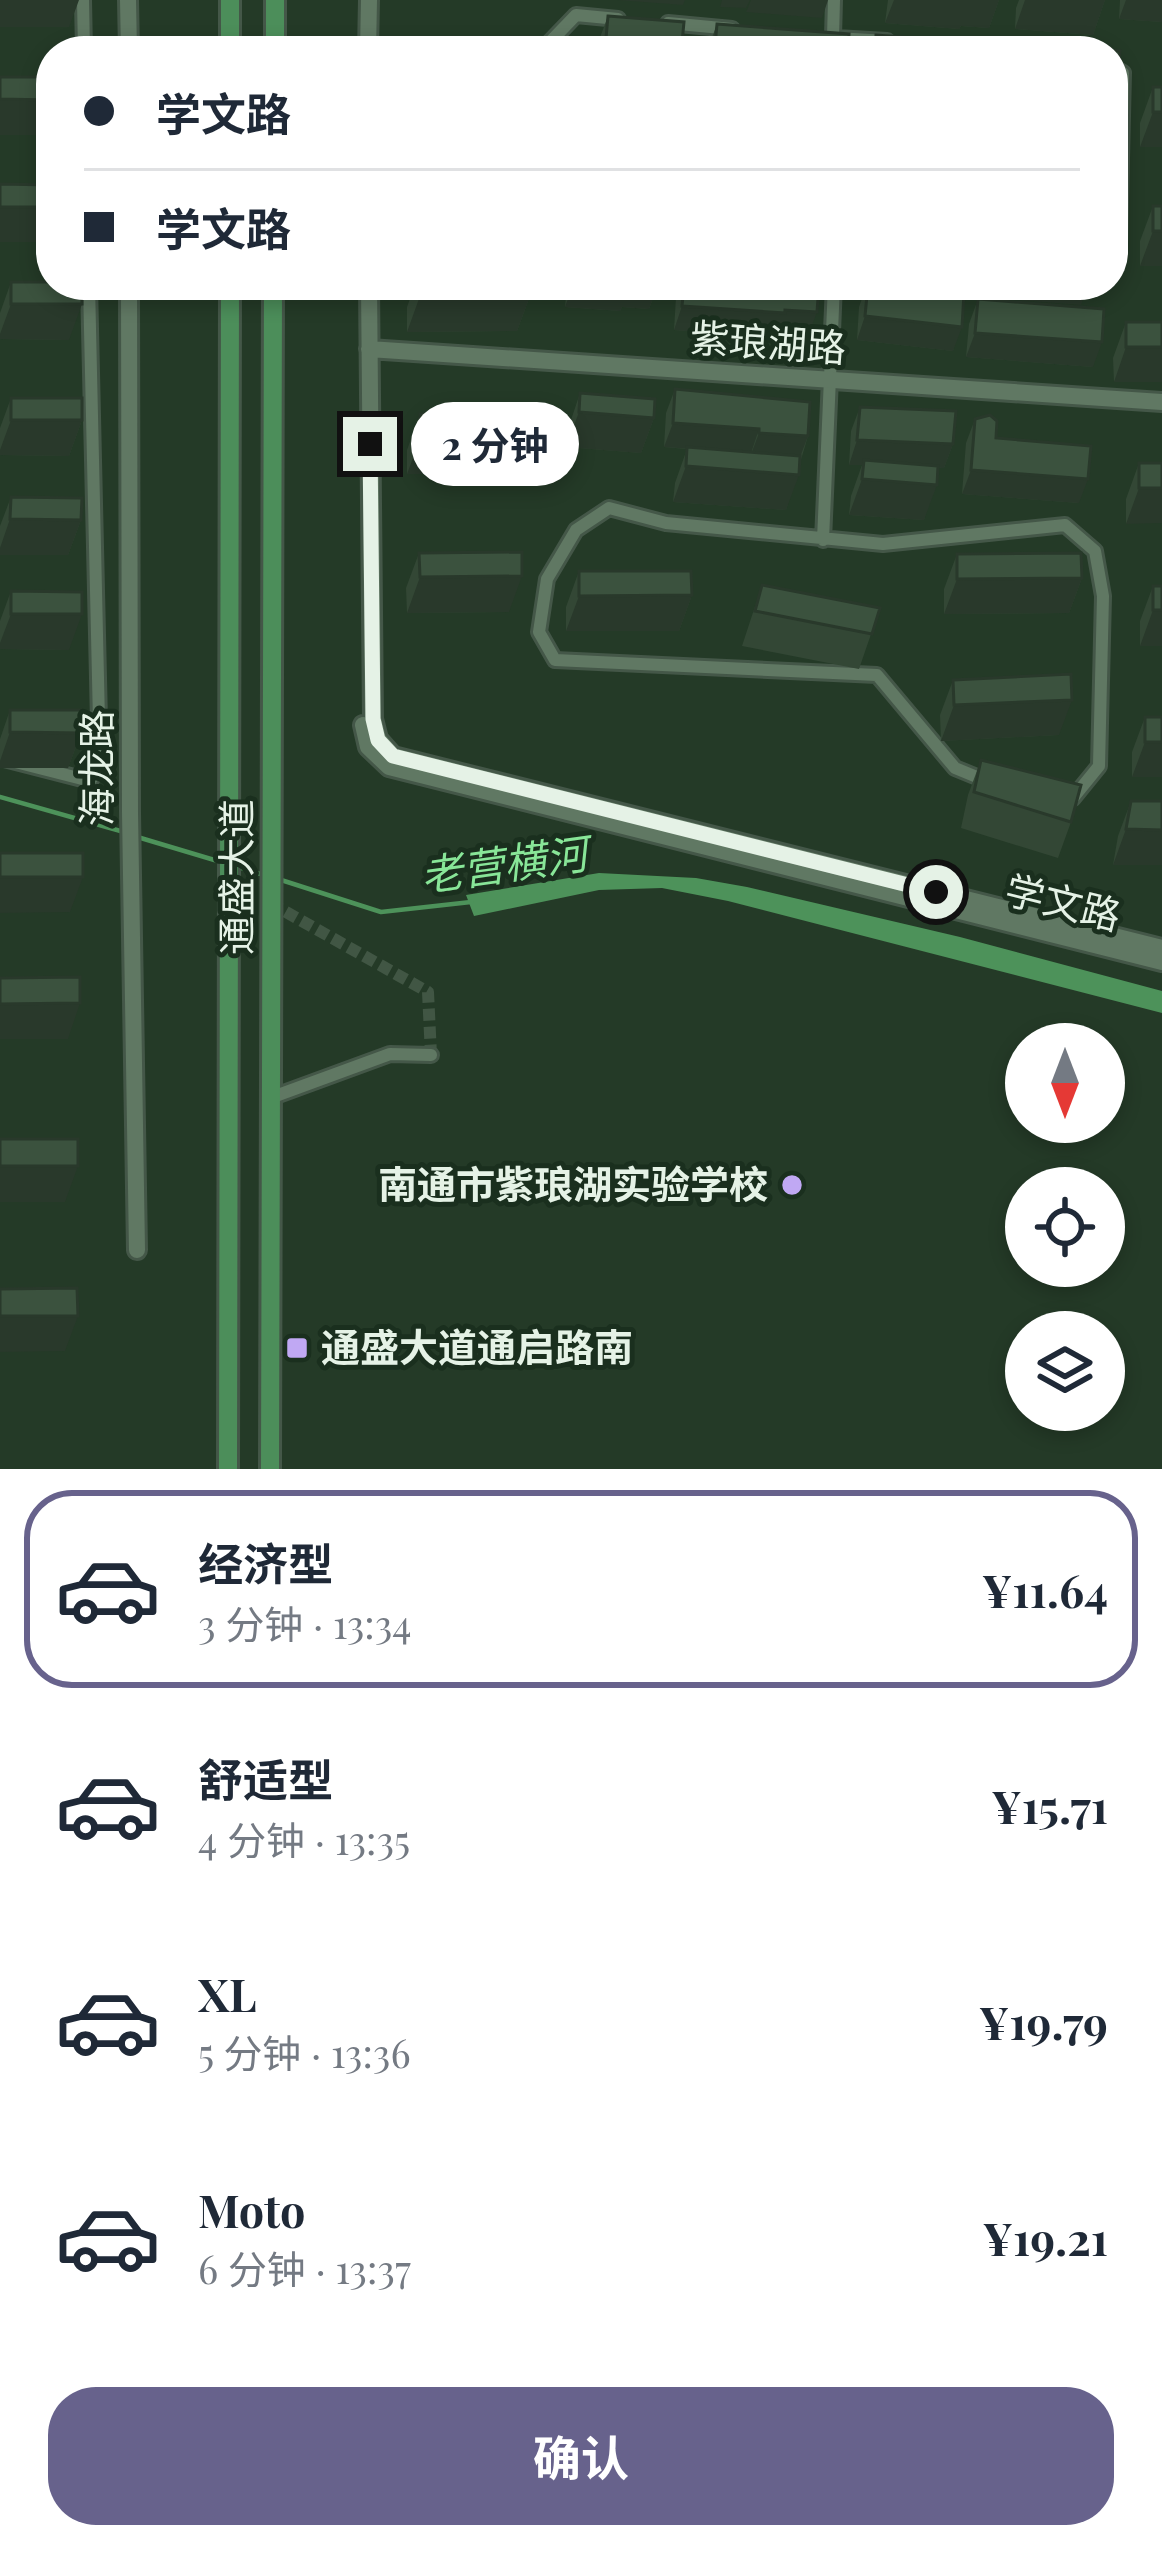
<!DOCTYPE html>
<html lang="zh">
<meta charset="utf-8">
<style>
body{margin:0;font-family:"Playfair Display","Noto Sans SC",serif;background:#f2f2f3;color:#1f2937;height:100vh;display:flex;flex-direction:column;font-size:45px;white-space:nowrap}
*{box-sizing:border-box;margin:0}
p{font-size:39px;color:#747a83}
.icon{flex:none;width:66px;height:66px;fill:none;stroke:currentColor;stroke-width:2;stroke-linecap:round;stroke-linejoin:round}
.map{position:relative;height:1469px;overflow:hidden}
.drawer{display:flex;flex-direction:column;background:#fff;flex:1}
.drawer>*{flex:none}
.banner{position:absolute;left:36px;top:36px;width:1092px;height:264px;border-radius:48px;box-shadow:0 6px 18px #0003;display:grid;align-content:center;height:264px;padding:0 48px;background:#fff}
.needle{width:78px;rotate:180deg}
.controls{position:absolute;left:1005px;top:1023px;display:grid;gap:24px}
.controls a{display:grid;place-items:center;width:120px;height:120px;border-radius:50%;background:#fff;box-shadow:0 6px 18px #0003;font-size:60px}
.end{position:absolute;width:54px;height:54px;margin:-27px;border:15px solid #e5f2e6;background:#111;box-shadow:0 0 0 6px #111}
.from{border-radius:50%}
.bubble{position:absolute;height:84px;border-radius:42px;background:#fff;box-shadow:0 6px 18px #0003;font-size:39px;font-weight:700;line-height:84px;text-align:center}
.banner b{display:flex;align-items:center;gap:42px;height:114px;font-size:45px}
.banner b+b{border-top:3px solid #e0e1e3}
.banner i{width:30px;height:30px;background:#1f2937}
ul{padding:21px 0 0;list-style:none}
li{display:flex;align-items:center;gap:36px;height:198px;margin:0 24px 18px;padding:0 24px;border:6px solid transparent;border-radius:48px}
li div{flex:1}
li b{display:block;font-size:45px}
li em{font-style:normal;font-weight:700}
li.selected{border-color:#67628c}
li>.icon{width:108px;height:108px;stroke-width:1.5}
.cta{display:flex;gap:24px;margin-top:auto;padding:24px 48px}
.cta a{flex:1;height:138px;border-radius:48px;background:#67628c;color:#fff;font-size:48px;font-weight:700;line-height:138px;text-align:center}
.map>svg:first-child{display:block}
.water{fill:#4d925a}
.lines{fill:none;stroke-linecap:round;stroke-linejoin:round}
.stream{stroke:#4d925a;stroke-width:4.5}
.street-tunnel{stroke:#415644;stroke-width:12;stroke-dasharray:12 6;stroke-linecap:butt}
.street-casing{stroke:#445748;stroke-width:18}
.secondary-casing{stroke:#445748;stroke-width:22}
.primary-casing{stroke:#445748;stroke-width:24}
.street{stroke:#607863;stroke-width:12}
.secondary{stroke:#607863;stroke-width:16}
.primary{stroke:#4c8e5a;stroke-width:18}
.wall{fill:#334735}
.shaded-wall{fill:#29392b}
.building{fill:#3b523e;stroke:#29392b;stroke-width:3}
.route{stroke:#e5f2e6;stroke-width:15}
.poi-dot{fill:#c0a8f3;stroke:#1a2f1e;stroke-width:4.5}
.labels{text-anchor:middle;stroke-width:10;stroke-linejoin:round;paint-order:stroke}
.street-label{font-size:39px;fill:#e5f2e6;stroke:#1a2f1e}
.poi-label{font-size:39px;font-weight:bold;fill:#e5f2e6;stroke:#1a2f1e;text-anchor:end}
.water-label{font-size:42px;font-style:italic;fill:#88e698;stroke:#1a2f1e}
</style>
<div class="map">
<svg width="1162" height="1469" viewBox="0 0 1162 1469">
<rect width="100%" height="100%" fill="#243a27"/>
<path class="water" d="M599,873l97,5 51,9 213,50 202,54v22l-434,-112 -66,-13 -63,2 -125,26 -8,-21z"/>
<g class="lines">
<path class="stream" d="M0,797l124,35
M134,836l87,26
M232,865l35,11
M278,879l103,33 90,-10"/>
<path class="street-tunnel" d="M270,903l158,89 3,63"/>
<g class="street-casing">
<path id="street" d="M83,0l1,51
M668,23l64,6
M833,37l1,-37
M836,38l51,3
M991,49l24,2
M551,51l-1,-9 26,-27 42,4
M1113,67l10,6 -4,172 -6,4
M609,508l57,15 217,21 182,-19 30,26 8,45 -4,170 -26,32h-45l-73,-30 -78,-93 -322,-15 -16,-28 8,-53 29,-49z
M823,540l11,-255
M0,758l90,23 10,-16 -11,-480
M270,1098l120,-44 41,1"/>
</g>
<g class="secondary-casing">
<path id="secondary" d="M128,0l1,51
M368,51l1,-51
M129,285l1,527 7,438
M369,285l4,434 5,20 15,17 769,192
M369,349l793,53
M363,725l5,22 21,20 773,195"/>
</g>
<g class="primary-casing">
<path id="primary" d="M230,0v51
M275,51v-51
M228,1469l2,-1184
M270,1469l3,-1184"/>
</g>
<use href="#street" class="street"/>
<use href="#secondary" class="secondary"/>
<use href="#primary" class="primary"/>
</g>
<path class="wall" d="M888,0h111l-10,28 -28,-2 -2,3 -74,-6z
M1019,0h86l-12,35 -78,-6 1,-21z
M1120,0h42v22l-43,-3z
M608,16l74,27 -3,8h-84z
M717,24l131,27h-141z
M1153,87h9v60h-22v-24z
M1153,206l9,60h-22v-25z
M11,282l58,58 -69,-1v-26z
M415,285h115v11l-13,35 -110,1v-25z
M567,285h91l-9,24 -27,-2 -2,4 -55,-4z
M680,285h139l-11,51 -30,-2 -2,3 -102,-7 2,-33z
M865,285h110l-4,10h-7l-11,56 -96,-11 2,-33 6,-17z
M978,299l115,68 -127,-10 3,-33z
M1126,322h36l-48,60 -1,-24z
M675,389l133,47 -22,74 -113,-8 2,-19 12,-34 -23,-2 2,-34z
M580,393l74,25 -13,35 -75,-6 2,-18z
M11,398l71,22 -13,36 -69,-1v-27z
M860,407l93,37 -9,24h-6l-14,52 -75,-5 2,-19 11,-31h-13l2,-34z
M420,414l97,60h-110v-24z
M975,419l21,19 83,65 -117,-9 4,-51z
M1139,463h23l-36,61v-25z
M11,497l70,23 -13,35h-68v-29z
M419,553l90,59 -102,1 -1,-25z
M957,554l125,24 -13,35 -125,1v-25z
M579,571l113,24 -13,36h-113v-24z
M762,585l118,23 -21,61 -117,-23z
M1153,586l9,60h-22v-25z
M11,591l58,59 -69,-1v-28z
M953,680l106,55 -118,6 -1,-26z
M10,710l71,23 -13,35h-68v-29z
M1145,717h17v60h-30v-25z
M981,760l90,62 -13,36 -97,-30 7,-33z
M1131,801h31v64h-49l5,-29z"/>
<path class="shaded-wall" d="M0,0h79l-10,27h-69z
M617,0h68l-2,5z
M722,0h28l-4,8 -26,-1z
M751,0h77l-6,18 -76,-6z
M894,0h105l-10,28 -28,-2 -2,3 -74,-6z
M1025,0h80l-12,35 -78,-6z
M1126,0h36v22l-43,-3z
M606,38l76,5 -3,8h-78z
M715,45l83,6h-85z
M0,99l51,1v35h-51z
M1153,112h9v35h-22z
M1113,140h7l-7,20z
M0,207h51v35h-51z
M1153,231h9v35h-22z
M573,285h85l-9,24 -27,-2 -2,4 -55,-4z
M868,285h107l-4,10 -104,-4z
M1007,285h81l-7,20 -79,-6z
M420,296h110l-13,35 -110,1z
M11,304h71l-13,36 -69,-1v-5z
M682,306l135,6 -9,24 -30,-2 -2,3 -102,-7z
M865,316l97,11 -9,24 -96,-11z
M975,333l127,9 -9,25 -127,-10z
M1126,347h36v35h-48z
M579,412l75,6 -13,35 -75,-6z
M11,420h71l-13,36 -69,-1v-5z
M673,423l86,6 -8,24 -87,-6z
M759,433l49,3 -9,24 -49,-3z
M530,438l-13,36h-110l13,-35z
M857,440l96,4 -9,24 -81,-3 1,-5 -2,5h-13z
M686,466l113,9 -13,35 -113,-8z
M971,470l117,9 -9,24 -117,-9z
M862,479l75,6 -13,35 -75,-5z
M1139,488h23v35l-36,1z
M10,519l71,1 -13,35h-68v-7z
M522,576l-13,36 -102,1 13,-36z
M1082,578l-13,35 -125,1 13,-35z
M692,595l-13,36h-113l13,-35z
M1153,610h9v36h-22z
M11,614h71l-13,36 -69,-1v-6z
M1072,700l-13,35 -118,6 13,-36z
M10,732l71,1 -13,35h-68v-7z
M1145,742h17v35h-30z
M1126,829l36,1v35h-49z
M0,877h83l-13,35 -70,1z
M80,1003l-12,36h-68v-35z
M0,1166h78l-13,36h-65z
M0,1316h78l-13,35 -65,1z"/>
<path class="building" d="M608,16l76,6 -2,21 -76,-5z
M717,24l132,10 -1,17h-50l-83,-6z
M876,35l132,10 -1,6h-132z
M530,37v14h-111v-13z
M1043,45l77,6 -2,21 -5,-1v-20h-70z
M0,77h51v23l-51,-1z
M1153,87h9v25h-9z
M1113,118l9,1 -2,21h-7z
M1113,183h4l-2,21h-2z
M0,184l51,1v22h-51z
M1153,206h9v25h-9z
M11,282h40v3h31v19h-71z
M420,285h110v11h-110z
M684,285h135l-2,27 -32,-2v3l-103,-7z
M868,285l49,1v3l47,4 -2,34 -97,-11z
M978,299l126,10 -2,33 -127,-9z
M1126,322h36v25h-36z
M675,389l135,13 -2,34 -49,-3v-4l-86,-6z
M580,393l75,6 -1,19 -75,-6z
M11,398h71v22h-71z
M860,407l96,4 -3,33 -96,-4z
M530,413v25l-110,1v-25z
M990,415l7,6 -1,17 95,8 -3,33 -117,-9 4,-51z
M687,447l113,9 -1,19 -113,-9z
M864,460l74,6 -1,19 -75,-6z
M1139,463h23v25h-23z
M11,497l71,1 -1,22 -71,-1z
M522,552v24l-102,1 -1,-24z
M1081,553l1,25 -125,1v-25z
M579,571h112l1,24 -113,1z
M762,585l118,23 -8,26 -117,-23z
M1153,586h9v24h-9z
M11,591l71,1v22h-71z
M1071,674l1,26 -118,5 -1,-25z
M10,710h71v23l-71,-1z
M1145,717h17v25h-17z
M981,760l100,25 -10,37 -97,-30z
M1131,801h31v29l-36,-1z
M0,853h83v24h-83z
M80,977v26l-80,1v-26z
M0,1139h78v27h-78z
M77,1288l1,28h-78v-27z"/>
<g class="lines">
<path class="route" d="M370,444l3,275 5,21 15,16 543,136"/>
</g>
<g class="poi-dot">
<circle cx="792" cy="1185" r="12"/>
<rect x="285" y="1336" width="24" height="24" rx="6"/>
</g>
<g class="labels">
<g class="street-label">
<text transform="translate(768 343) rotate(4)" y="14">紫琅湖路</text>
<text transform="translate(97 768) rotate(-90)" y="14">海龙路</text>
<text transform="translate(237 877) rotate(-90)" y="14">通盛大道</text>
<text transform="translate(1063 903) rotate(14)" y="14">学文路</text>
</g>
<g class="poi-label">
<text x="768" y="1199">南通市紫琅湖实验学校</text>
<text x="321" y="1362" text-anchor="start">通盛大道通启路南</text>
</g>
<g class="water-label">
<text transform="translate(504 865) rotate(-8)" y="15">老营横河</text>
</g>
</g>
</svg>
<div class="controls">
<a><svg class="needle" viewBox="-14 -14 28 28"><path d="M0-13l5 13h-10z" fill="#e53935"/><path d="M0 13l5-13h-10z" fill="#747a83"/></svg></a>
<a><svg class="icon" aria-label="locate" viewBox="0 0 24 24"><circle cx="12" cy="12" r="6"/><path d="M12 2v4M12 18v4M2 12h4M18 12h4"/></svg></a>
<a><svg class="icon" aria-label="layers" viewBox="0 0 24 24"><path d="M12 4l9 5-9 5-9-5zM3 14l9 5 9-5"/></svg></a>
</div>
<i class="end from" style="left:936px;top:892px"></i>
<i class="end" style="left:370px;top:444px"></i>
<div class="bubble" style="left:411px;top:402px;width:168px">2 分钟</div>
<div class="banner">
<b><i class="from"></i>学文路</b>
<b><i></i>学文路</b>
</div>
</div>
<section class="drawer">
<ul>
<li class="selected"><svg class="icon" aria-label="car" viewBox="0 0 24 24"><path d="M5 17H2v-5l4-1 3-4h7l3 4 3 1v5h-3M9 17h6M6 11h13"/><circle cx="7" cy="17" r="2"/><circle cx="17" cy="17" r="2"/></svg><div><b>经济型</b><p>3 分钟 · 13:34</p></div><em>¥11.64</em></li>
<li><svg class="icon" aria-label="car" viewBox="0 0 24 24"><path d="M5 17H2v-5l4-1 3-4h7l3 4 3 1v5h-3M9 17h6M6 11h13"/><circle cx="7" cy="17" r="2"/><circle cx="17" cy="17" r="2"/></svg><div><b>舒适型</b><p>4 分钟 · 13:35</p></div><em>¥15.71</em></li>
<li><svg class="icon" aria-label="car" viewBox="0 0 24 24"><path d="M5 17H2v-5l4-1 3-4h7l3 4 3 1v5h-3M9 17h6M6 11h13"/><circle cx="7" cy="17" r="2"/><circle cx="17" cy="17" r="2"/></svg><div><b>XL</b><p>5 分钟 · 13:36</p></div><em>¥19.79</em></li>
<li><svg class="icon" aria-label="car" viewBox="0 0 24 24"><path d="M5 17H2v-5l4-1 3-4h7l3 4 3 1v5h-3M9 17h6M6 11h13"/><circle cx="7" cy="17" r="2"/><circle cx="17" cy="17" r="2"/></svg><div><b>Moto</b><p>6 分钟 · 13:37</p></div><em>¥19.21</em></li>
</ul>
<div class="cta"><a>确认</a></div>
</section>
